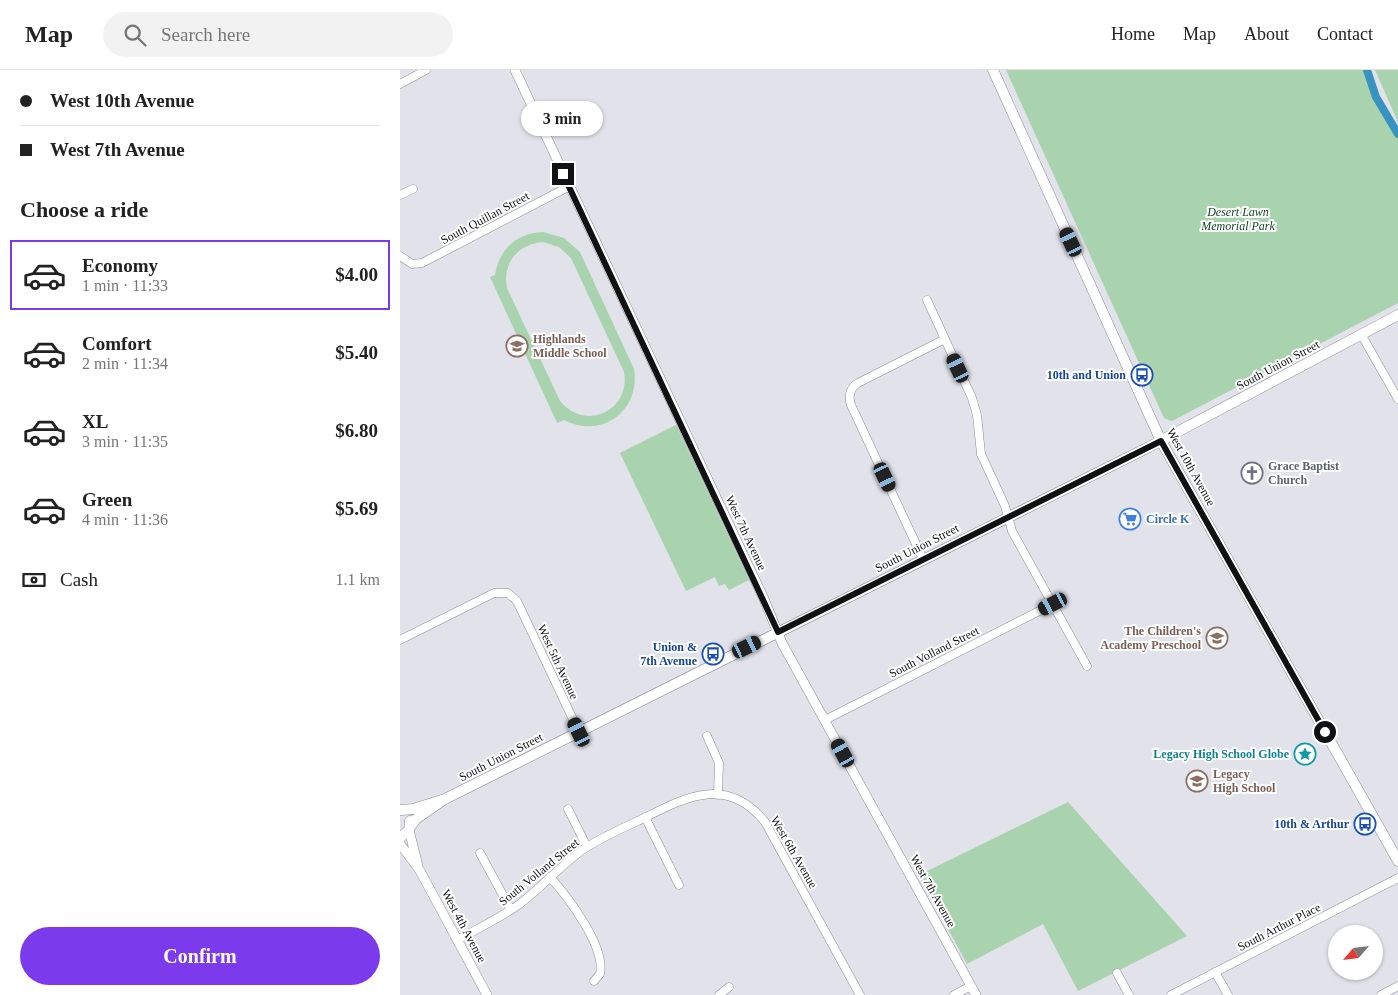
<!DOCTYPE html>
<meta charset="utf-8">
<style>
body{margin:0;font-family:Georgia,serif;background:#f2f2f2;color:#222;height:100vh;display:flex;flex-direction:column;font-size:19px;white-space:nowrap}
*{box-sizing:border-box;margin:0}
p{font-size:16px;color:#767676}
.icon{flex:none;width:28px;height:28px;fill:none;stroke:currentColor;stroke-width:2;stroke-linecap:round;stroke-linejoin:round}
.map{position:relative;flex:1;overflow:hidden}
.details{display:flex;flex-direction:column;background:#fff;width:400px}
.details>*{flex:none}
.top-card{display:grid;align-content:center;height:110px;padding:0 20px;background:#fff}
.needle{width:32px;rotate:242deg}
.controls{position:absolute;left:928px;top:855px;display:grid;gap:10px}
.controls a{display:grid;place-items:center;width:55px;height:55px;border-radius:50%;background:#fff;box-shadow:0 1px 4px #0004;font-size:25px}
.end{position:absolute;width:22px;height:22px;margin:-11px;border:6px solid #101113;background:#fff;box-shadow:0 0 0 2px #fff}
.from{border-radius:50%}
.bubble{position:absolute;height:35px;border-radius:18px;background:#fff;box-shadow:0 1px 4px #0004;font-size:16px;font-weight:800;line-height:35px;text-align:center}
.car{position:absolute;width:15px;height:30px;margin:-15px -8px;border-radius:6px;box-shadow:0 0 4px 1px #0007;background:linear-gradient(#222 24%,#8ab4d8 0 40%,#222 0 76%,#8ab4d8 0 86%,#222 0)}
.top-card b{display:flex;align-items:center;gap:18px;height:48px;font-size:19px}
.top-card b+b{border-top:1px solid #e0e0e0}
.top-card i{width:12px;height:12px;background:#222}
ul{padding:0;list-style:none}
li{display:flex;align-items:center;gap:15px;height:70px;margin:0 10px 8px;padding:0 10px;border:2px solid transparent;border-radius:0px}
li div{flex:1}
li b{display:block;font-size:19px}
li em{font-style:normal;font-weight:800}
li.active{border-color:#7c3aed}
li>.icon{width:45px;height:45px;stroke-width:1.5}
h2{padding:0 20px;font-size:22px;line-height:60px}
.pay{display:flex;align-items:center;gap:12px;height:55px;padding:0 20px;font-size:19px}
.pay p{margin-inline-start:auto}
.cta{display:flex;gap:10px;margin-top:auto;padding:10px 20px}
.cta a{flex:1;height:58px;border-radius:30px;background:#7c3aed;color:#fff;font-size:20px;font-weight:800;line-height:58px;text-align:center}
header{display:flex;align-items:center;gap:30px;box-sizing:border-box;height:70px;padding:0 25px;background:#fff;border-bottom:1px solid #e0e0e0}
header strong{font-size:24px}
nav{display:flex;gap:28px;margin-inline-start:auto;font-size:18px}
.search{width:350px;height:45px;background:#f2f2f2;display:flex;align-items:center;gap:12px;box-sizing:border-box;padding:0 18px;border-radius:28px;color:#767676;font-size:19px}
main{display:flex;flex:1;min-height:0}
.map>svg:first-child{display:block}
.green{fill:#a9d3ae;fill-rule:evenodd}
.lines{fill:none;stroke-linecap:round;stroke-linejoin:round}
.canal{stroke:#3892c2;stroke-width:8}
.minor-casing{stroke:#8a8c93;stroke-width:9}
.tertiary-casing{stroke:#8a8c93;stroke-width:10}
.secondary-casing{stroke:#8a8c93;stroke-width:11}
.minor{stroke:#fff;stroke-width:8}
.tertiary{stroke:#fff;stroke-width:9}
.secondary{stroke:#fff;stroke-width:10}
.route{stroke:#101113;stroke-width:6}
.labels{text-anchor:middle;stroke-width:4;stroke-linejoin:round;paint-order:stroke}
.park-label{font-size:12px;font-style:italic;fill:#13461f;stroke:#fff}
.street-label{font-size:12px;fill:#101113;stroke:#fff}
.education-label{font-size:12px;font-weight:bold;fill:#785e54;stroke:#fff;text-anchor:start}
.transit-label{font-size:12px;font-weight:bold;fill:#164399;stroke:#fff;text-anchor:end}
.worship-label{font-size:12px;font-weight:bold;fill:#5b616d;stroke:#fff;text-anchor:start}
.shop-label{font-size:12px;font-weight:bold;fill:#366cbe;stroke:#fff;text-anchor:start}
.culture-label{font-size:12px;font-weight:bold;fill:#0d838f;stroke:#fff;text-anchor:end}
</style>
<header>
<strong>Map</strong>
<div class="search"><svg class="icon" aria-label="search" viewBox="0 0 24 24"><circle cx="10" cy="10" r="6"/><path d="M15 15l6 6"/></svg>Search here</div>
<nav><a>Home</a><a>Map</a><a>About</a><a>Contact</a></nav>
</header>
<main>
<section class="details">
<div class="top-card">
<b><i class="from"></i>West 10th Avenue</b>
<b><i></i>West 7th Avenue</b>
</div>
<h2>Choose a ride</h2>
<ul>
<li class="active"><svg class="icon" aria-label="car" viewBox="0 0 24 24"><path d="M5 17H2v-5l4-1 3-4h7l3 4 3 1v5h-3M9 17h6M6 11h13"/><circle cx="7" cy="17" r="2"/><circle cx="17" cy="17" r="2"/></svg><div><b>Economy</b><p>1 min · 11:33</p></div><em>$4.00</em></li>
<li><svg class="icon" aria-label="car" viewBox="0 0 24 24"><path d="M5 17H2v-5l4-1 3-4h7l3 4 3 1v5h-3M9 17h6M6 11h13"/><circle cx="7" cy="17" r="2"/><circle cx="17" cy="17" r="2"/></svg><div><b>Comfort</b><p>2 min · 11:34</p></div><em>$5.40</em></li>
<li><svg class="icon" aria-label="car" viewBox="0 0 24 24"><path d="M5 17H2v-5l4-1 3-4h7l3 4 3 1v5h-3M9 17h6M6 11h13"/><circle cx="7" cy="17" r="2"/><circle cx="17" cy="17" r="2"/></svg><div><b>XL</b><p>3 min · 11:35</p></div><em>$6.80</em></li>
<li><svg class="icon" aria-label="car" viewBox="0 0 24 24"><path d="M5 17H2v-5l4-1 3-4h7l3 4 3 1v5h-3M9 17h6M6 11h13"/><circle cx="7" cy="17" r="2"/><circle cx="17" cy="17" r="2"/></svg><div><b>Green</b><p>4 min · 11:36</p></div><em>$5.69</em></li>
</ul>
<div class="pay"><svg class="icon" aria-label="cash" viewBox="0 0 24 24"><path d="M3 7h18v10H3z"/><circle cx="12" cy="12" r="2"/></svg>Cash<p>1.1 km</p></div>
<div class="cta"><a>Confirm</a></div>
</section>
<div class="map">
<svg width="998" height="925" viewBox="0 0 998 925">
<rect width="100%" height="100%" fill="#e1e2ea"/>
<!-- green -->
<path class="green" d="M606 0H967L978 29 998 63V233L772 351 764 348Z
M975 0H998V52Z
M143 162 164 168 180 182 234 299C241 340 202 370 164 350L157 353 90 207 95 205C99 179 117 163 143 162ZM143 172 159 177 171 188 224 302C231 341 185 362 160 331L107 218C102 193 118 174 143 172Z
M276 355 349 510 329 520 325 514 319 516 315 507 286 521 220 383Z
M668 732 787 866 678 921 643 854 567 894 519 805Z"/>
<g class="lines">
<!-- canal -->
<path class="canal" d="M967 0 976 27 998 64"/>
<!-- minor casing -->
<g class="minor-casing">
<path id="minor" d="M0 14 26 0
M0 125 13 119
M0 186 12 194 22 193 168 117
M527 230 572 328 577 345 581 384 605 436 612 461 687 596
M961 264 998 329
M523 489 451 335C448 326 450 318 458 313L545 269
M0 570 94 523H108L117 531 179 662
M425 650 653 534
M307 666 319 693 318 725
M168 739 187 777
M245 747 279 815
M80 783 111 840
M150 807C168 827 206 877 200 904L194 911
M57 870C77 859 98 849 117 836 139 820 158 798 181 781 198 769 218 760 238 751 282 729 325 703 365 752L460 925
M815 902 828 925
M717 903 729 925
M319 925 329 917
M554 925 571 916
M771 925 998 808
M981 925 998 916"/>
</g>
<!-- tertiary casing -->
<g class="tertiary-casing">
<path id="tertiary" d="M115 0 364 529 382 573 576 925
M9 760 18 796
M0 774 19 799 87 925"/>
</g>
<!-- secondary casing -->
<g class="secondary-casing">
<path id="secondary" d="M593 0 761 371 998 791
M1 740 13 739 45 729 749 377 998 245
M10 757 16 749 42 731
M0 768 9 760 10 751"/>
</g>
<!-- minor -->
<use href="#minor" class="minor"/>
<!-- tertiary -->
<use href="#tertiary" class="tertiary"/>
<!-- secondary -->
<use href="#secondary" class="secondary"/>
</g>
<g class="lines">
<!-- route -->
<path class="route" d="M163 104 378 562 761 371 925 662"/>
</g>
<!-- icons -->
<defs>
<g id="school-ring" transform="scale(1.125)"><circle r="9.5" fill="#fff" stroke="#8d6e63" stroke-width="1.5"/><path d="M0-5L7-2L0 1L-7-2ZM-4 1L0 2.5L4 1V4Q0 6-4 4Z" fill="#8d6e63"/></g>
<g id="bus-ring" transform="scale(1.125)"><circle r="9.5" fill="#fff" stroke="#1a4fb4" stroke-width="1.5"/><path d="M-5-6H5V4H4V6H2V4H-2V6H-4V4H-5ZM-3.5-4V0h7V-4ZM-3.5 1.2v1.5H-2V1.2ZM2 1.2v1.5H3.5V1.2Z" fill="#1a4fb4"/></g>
<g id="church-ring" transform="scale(1.125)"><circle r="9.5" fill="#fff" stroke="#6b7280" stroke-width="1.5"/><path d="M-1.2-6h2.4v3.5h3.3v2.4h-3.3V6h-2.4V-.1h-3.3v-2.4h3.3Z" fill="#6b7280"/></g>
<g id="supermarket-ring" transform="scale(1.125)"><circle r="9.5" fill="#fff" stroke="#3f7fe0" stroke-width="1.5"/><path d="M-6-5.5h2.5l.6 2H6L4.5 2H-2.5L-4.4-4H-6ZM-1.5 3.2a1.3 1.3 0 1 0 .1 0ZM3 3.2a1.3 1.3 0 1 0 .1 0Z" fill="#3f7fe0"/></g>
<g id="sight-ring" transform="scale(1.125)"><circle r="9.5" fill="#fff" stroke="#0f9aa8" stroke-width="1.5"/><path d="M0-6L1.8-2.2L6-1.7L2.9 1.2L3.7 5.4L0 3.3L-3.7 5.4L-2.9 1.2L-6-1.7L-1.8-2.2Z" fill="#0f9aa8"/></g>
</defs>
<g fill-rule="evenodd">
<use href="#school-ring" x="117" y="276"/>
<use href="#bus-ring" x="742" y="305"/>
<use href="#church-ring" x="852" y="403"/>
<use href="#supermarket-ring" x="730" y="449"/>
<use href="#school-ring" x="817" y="568"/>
<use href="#bus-ring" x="313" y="584"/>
<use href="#sight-ring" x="905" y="684"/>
<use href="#school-ring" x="797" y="711"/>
<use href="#bus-ring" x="965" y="754"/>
</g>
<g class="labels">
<!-- park labels -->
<g class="park-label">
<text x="838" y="146">Desert Lawn<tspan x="838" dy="14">Memorial Park</tspan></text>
</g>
<!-- street labels -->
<g class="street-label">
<text transform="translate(85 148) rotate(-28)" y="4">South Quillan Street</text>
<text transform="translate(878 295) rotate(-28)" y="4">South Union Street</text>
<text transform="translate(791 397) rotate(61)" y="4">West 10th Avenue</text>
<text transform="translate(346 463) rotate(65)" y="4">West 7th Avenue</text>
<text transform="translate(517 478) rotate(-27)" y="4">South Union Street</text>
<text transform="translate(534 582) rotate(-27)" y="4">South Volland Street</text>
<text transform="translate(158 592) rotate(65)" y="4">West 5th Avenue</text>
<text transform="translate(101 687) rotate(-27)" y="4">South Union Street</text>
<text transform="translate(394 782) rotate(60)" y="4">West 6th Avenue</text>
<text transform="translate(139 802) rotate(-39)" y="4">South Volland Street</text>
<text transform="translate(533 821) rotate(61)" y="4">West 7th Avenue</text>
<text transform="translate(64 856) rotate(62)" y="4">West 4th Avenue</text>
<text transform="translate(879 857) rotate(-27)" y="4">South Arthur Place</text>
</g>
<!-- education labels -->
<g class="education-label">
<text x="133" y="273">Highlands<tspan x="133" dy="14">Middle School</tspan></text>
<text x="801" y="565" text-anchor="end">The Children's<tspan x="801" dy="14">Academy Preschool</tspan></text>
<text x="813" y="708">Legacy<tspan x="813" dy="14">High School</tspan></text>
</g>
<!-- transit labels -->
<g class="transit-label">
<text x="726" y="309">10th and Union</text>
<text x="297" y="581">Union &amp;<tspan x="297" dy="14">7th Avenue</tspan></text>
<text x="949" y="758">10th &amp; Arthur</text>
</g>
<!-- worship labels -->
<g class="worship-label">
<text x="868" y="400">Grace Baptist<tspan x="868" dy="14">Church</tspan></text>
</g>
<!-- shop labels -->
<g class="shop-label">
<text x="746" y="453">Circle K</text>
</g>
<!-- culture labels -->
<g class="culture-label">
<text x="889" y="688">Legacy High School Globe</text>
</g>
</g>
</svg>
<div class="controls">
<a><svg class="needle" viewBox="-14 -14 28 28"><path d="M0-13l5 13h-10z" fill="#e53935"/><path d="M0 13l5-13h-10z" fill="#767676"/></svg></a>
</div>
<i class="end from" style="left:925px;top:662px"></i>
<i class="end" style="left:163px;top:104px"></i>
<div class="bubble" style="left:121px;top:31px;width:82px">3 min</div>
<i class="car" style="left:671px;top:172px;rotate:335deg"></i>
<i class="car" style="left:558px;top:298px;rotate:335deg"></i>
<i class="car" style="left:485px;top:407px;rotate:155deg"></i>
<i class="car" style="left:653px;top:534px;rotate:243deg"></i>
<i class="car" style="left:347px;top:577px;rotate:64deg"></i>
<i class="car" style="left:179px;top:662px;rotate:334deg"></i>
<i class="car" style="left:443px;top:683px;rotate:331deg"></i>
</div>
</main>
